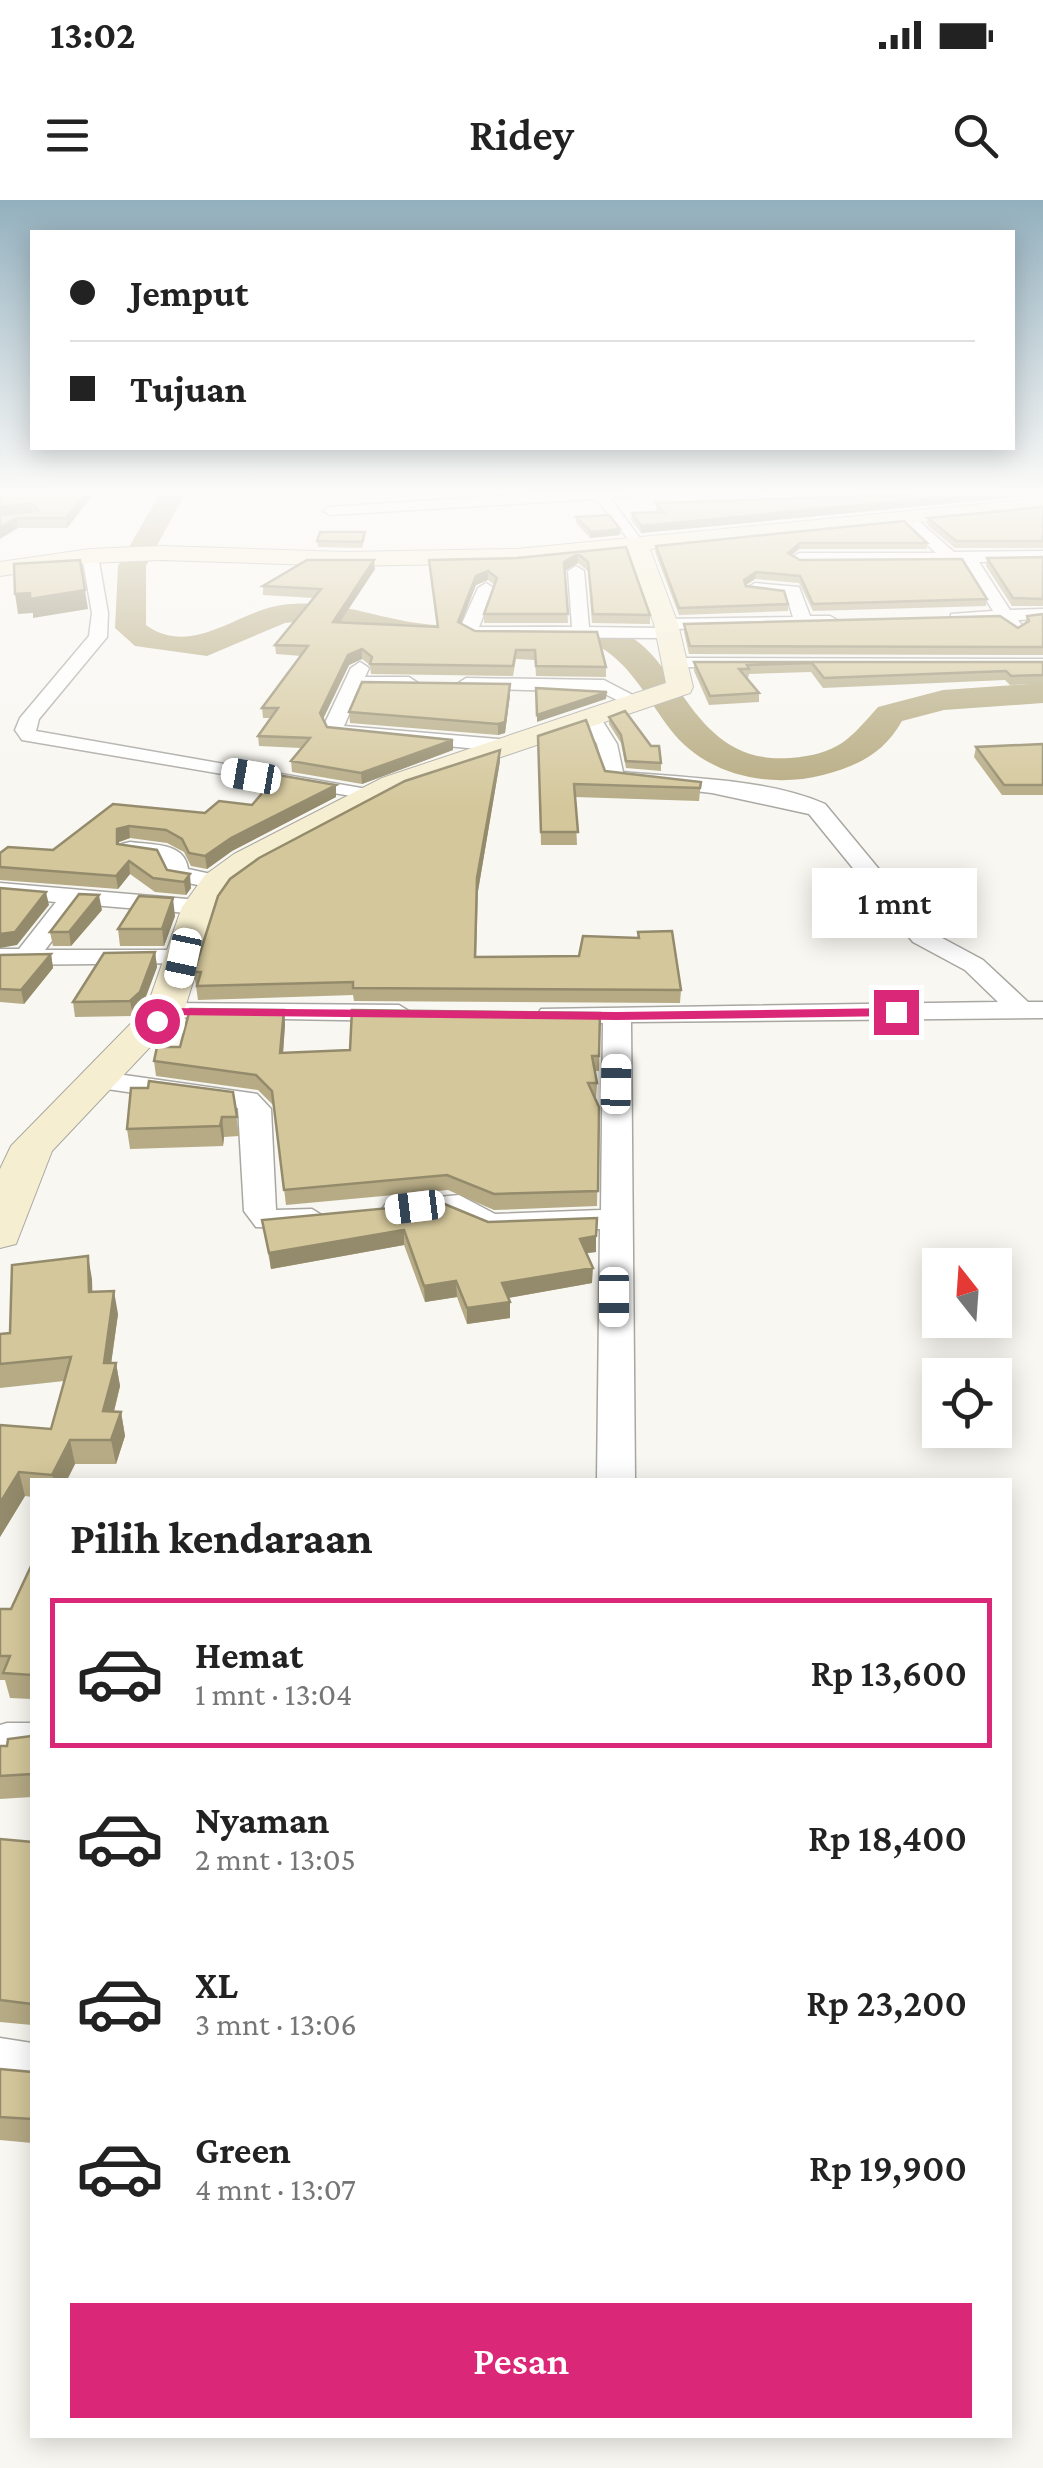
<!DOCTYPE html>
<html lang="id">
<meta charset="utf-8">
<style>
body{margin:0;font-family:"Crimson Pro",serif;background:#f2f2f2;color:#222;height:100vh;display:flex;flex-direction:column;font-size:38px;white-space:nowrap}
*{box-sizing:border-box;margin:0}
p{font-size:32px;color:#767676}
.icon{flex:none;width:55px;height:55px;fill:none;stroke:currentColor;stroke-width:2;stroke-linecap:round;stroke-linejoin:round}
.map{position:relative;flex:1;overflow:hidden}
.drawer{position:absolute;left:30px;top:1278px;width:982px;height:960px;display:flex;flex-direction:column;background:#fff;border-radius:0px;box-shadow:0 5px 25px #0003}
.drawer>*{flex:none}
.hud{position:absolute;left:30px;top:30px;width:985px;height:220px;border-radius:0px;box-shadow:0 5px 25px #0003;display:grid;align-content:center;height:220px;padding:0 40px;background:#fff}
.needle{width:65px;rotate:343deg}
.buttons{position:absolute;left:922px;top:1048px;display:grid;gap:20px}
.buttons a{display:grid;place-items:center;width:90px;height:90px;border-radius:0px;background:#fff;box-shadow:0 5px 25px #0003;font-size:50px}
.end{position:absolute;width:45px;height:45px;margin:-22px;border:12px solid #db2777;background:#fff;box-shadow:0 0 0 5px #fff}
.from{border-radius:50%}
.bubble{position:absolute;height:70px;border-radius:0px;background:#fff;box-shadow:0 5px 25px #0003;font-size:32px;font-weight:600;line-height:70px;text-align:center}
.car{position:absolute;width:30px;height:60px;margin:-30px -15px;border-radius:12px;box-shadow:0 0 8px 2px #0007;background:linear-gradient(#fff 24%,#345 0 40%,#fff 0 76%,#345 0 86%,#fff 0)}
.hud b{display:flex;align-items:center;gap:35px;height:95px;font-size:38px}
.hud b+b{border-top:2px solid #e0e0e0}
.hud i{width:25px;height:25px;background:#222}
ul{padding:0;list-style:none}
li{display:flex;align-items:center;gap:30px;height:150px;margin:0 20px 15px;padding:0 20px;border:5px solid transparent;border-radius:0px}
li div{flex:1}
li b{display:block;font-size:38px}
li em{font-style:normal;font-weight:600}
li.active{border-color:#db2777}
li>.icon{width:90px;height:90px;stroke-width:1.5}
h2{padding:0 40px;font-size:45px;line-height:120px}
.action{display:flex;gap:20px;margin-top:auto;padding:20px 40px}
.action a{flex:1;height:115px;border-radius:0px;background:#db2777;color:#fff;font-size:40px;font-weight:600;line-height:115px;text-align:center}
.status{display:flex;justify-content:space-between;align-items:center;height:70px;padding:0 50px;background:#fff;direction:ltr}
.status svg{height:28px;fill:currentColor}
header{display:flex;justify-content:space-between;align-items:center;height:130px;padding:0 40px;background:#fff;font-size:45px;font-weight:600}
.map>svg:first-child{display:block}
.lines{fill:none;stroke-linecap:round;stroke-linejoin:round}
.river{fill:#b5a97e;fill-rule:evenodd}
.street-casing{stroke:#a9a7a2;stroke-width:3}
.secondary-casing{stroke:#a9a7a2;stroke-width:2}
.street{fill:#fff;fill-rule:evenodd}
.secondary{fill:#f6eed0;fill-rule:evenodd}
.wall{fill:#b6ab85}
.shaded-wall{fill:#948b6c}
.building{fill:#d4c79b;stroke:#948b6c;stroke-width:2.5}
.route{fill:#db2777}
</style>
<div class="status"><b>13:02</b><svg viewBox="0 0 49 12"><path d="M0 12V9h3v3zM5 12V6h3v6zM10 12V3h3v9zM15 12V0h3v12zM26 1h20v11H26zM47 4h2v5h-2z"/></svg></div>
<header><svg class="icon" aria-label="menu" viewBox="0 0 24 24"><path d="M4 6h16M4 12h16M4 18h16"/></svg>Ridey<svg class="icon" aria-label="search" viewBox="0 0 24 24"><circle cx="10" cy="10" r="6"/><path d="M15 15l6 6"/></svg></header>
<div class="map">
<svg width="1043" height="2268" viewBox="0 0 1043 2268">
<rect width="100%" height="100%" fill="#f8f7f1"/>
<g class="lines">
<!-- river -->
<path class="river" d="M162 290H187L146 366V425C192 458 237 411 282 405 330 398 370 416 417 423 479 432 544 420 607 429 680 438 683 566 790 558 838 554 849 540 878 507L943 490 1043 483V503L944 510 902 521C884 553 858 566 823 575 768 589 705 575 670 529 648 500 632 466 600 447L418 442 320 419 285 423 207 456 135 446 115 428 118 366Z"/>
<!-- street casing -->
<g class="street-casing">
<path id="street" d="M590 290H674L610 298 645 345 637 350 596 299 330 315 323 311 330 307Z
M1035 290H1043V295Z
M903 316H913L954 352 1043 351V361L979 362 1010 410 1043 409V419L1018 420 1024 428 1015 433 1001 421 951 422V414L993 411 963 362 799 363 791 358 799 353H936L903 322Z
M90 351 98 356 108 413 107 437 39 519 36 531 367 589 378 595 375 600 22 540 15 530 20 518 89 436 92 413 82 356Z
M576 366 584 371 589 427 660 428 657 424 666 419 793 417 786 395 749 391 747 388 755 383 799 387 810 416H830L839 421 830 426 671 429 675 433 666 438 475 437 460 428 478 388 486 383 494 388 479 427H572L568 371Z
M673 458 1043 459V469L667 467V459Z
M360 462 369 468 365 477H409L418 483 409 489H360L344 526 510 540 520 546 510 552 331 535 324 525 351 468Z
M466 478 604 480 650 504 633 508 601 492 459 488 457 484Z
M585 516 602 520 617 544 623 572C685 578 769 579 825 604L931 732 983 760 1028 802H1043V818L631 822 635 1280H597L600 1029 488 1034 453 1015 387 1016 382 1009 387 1002 459 995 495 1014 601 1010 603 823 541 821 537 815 541 809 998 802 965 770 913 742 809 614 712 593 607 581 597 544 582 520Z
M130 642C152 645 185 642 188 669L225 677 229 682 217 689 169 679 161 660 122 654V644Z
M0 683 199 700 211 707 199 714 80 704 45 750H183L196 758 192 763 0 765V749H19L56 702 0 697Z
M165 803 399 805 412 813 399 821 155 817 152 811 155 805Z
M96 871 257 894 271 909 276 1010 312 1009 328 1019 312 1029 256 1027 244 1011 238 908 86 886 82 880Z
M7 1523H32V1559L0 1557V1525Z
M0 1838 32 1843V1893L0 1888Z"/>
</g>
<!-- secondary casing -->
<g class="secondary-casing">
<path id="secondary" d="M1043 298V310L650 349 678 424 693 487 690 493 404 590 258 668 229 689 216 707 184 811 52 951 16 1044 0 1048V969L11 946 147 807 182 707 205 675 234 654 382 578 666 483 654 424 628 352 517 363 345 366 161 360 90 363 0 376V362L90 349 161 346 345 352 517 349Z"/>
</g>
<!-- street -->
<use href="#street" class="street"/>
<!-- secondary -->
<use href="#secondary" class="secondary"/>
</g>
<!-- wall -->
<path class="wall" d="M3 290H97L67 328H18Z
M912 290H1037L1036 295 641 333 631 320 632 313 658 312 656 310V303L918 294Z
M1043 307V348H955L927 325 928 318Z
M576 317 620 329V335L590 338 576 323Z
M904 321 927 343V349H799L792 355 800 360 987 399 986 406 813 411 799 383 755 379 746 385 788 404V411L679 415 655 352 656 346Z
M365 332V338L362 348 318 347 317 341Z
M626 347 650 415V424L592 423 588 371 578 363 565 371 568 423H484V414L495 385 488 380 476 385 461 424 475 431 606 467V477L536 476 535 460 516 459 513 476 371 474 370 465 362 459 349 465 323 519 327 527 453 550 362 584 292 572 291 561 301 548 259 546 258 536 271 518H263L262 508 301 456 276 454 275 445 314 398 263 395V386L375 369 340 422 437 427 429 360 517 358Z
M1043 357V406H1012L986 366 987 358Z
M1043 414V455L689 454 684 432V424L1018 428 1025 423 1027 416Z
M694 462H1043V484L1010 485 1005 480 823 488 811 472 749 474 748 478H746L759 493V502L709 505 694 471Z
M510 495 505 533 498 535 350 523 349 512Z
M609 517 661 563V571L626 568 621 543 609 524Z
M538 536 605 571 701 582 699 601 575 597 577 645H541Z
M1043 544V595H1002L974 557 976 547Z
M500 550V561L478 691 476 757 579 756 638 738V732L681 790 680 803 354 801 353 795 198 800 194 772Z
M336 585V597L232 651 207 669 191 666 184 652 167 643 130 638 119 642V644L167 670 191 688 186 695 155 692 130 674 118 689 0 680V653L53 650 113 604 205 613 252 605Z
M102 710 71 746H53L50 732Z
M175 716 164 746H120L118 729Z
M155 752 157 767 142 807 133 816 75 817 73 802Z
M51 754 53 768 24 804 0 802V755Z
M284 810 285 824 283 853 350 850 600 813 599 871H594L597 883 596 898H594L599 907 597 1006 494 1010 448 990 286 1005 274 906 258 890 156 876 154 861 180 847Z
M233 892 239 936 224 937 223 946 130 949 127 929Z
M262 1020 488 1022 596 1052 586 1053 592 1083 508 1098 510 1118 467 1124 457 1097 425 1102 404 1045 271 1069Z
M88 1056 92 1092 118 1114 111 1163H116L120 1186 114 1212H121L125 1236 116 1264H75L67 1280H32V1297L25 1296 0 1337V1225L51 1229 64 1181 0 1188V1134L10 1133Z
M32 1364V1499L10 1498 5 1480H0V1409H11Z
M32 1536V1597L0 1599V1546H7Z
M0 1639 32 1642V1825L0 1822Z
M0 1869 32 1872V1943L0 1940Z"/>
<!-- shaded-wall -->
<path class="shaded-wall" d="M88 290H97L67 328 66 318Z
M1015 290H1037L1036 295 641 333V326Z
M31 303 33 312 0 317V307Z
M16 318 18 328 0 339V328Z
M620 329V335L590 338 591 332Z
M800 343 799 349 787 359 788 353Z
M578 354V363L564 371V362Z
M374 360 375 369 334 431 333 422Z
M488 371V380L476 385 458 431V422L476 376Z
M756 372 755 379 743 387 744 380Z
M85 390 88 409 33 418V413L18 414 15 394Z
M362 449V459L349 465 321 523 320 513 348 455Z
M510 484V495L505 533 498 535V524Z
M607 492 606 499 537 522V515Z
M453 540V550L362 584 361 573Z
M500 550V561L478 691 477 678Z
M336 585V597L232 651 207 669 205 656 231 638Z
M129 626 130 638 119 642V656L117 629Z
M129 661 130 674 118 689 116 676Z
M190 674 191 688 186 695 184 682Z
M46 692 49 705 17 745 0 748V734Z
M99 695 102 710 71 746 69 732Z
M173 698 175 716 164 746 162 729Z
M155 752 157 767 142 807 133 816 130 801Z
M51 754 53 768 24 804 21 790Z
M284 810 285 824 282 868 280 853Z
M222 917 224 937 223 946 220 926Z
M404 1030V1045L271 1069 269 1053Z
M596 1036V1052L579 1054 580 1039Z
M88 1056 92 1079 93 1115 89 1092Z
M593 1068 592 1083 502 1099V1083Z
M456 1081 457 1097 425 1102 424 1086Z
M114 1091 118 1114 108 1186 104 1163Z
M510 1102V1118L467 1124V1108Z
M116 1163 120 1186 108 1235 103 1211Z
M121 1212 125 1236 116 1264 111 1240Z
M70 1240 75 1264 67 1280H54L52 1275Z
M19 1272 25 1296 0 1337V1303Z"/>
<!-- building -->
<path class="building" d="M3 290H88L66 318H16L0 328V315L38 311 31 303 0 307V292Z
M923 290H1015L641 326 632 313 664 312 656 303 928 294Z
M1043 307V341H956L928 318Z
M609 315 620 329 591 332 576 317Z
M904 321 927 343H800L788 353 800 360 962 359 987 399 813 404 800 376 756 372 744 380 746 386 784 391 788 404 679 408 656 346Z
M320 332H365L362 342 317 341Z
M626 347 650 415 593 414 588 362 578 354 564 362 568 414H484L497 378 488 371 476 376 458 422 475 431 597 432 606 467 536 466 535 450H516L513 466 370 464 372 457 362 449 348 455 320 513 327 527 453 540 361 573 291 561 310 538 258 536 278 508H262L308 446 275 445 321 389 263 386 307 360H374L333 422 438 427 429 360 517 358Z
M1043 357V399L1013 398 987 358Z
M80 360 85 390 30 399V393L15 394 14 364Z
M1043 414V447L690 446 684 424 1000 416 1018 428 1029 421 1027 416Z
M694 462H1043V475L1011 476 1006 471 824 478 812 463 747 465 749 469H739L759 493 710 496Z
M362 482 510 484 505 522 498 524 349 512Z
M536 488 607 492 537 515Z
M625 511 651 546H659L661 563 626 561 621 535 609 517Z
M586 520 605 571 701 582 700 588 574 584 578 632H541L538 536Z
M1043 544V585H1004L976 547Z
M500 550 477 678 475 757 579 756 583 736 639 738 638 732 672 731 681 790 353 788V782L197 786 201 772H194L218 696 230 679 259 658 405 581Z
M278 575 336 585 231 638 205 656 189 653 182 639 166 630 129 626 117 629V644L157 650 167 670 190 674 184 682 153 678 129 661 116 676 0 667V653L8 647 53 650 113 604 205 613 219 601 252 605Z
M0 688 46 692 15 732 0 734Z
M79 694 99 695 69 732H50Z
M139 696 173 698 162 729H118Z
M155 752 140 792 130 801 73 802 104 753Z
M51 754 21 790 0 789V755Z
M190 809 284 810 280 853 350 850 352 810 600 813 599 856H592L597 883H588L599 907 598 991 494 994 447 975 284 990 272 891 256 875 154 861 157 847H180Z
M149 881 233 892 237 917H222L220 926 127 929 131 888H148Z
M442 1003 488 1022 597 1018 596 1036 580 1039 593 1068 502 1083 510 1102 467 1108 456 1081 424 1086 404 1030 269 1053 262 1020Z
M88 1056 89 1092 114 1091 104 1163H116L103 1211 121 1212 111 1240H70L52 1275 19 1272 0 1303V1225L51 1229 71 1157 0 1164V1134L10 1133 12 1065Z
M32 1364V1475L3 1473 10 1456H0V1409H11Z
M32 1536V1574L0 1576V1546H7L8 1539Z
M0 1639 32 1642V1804L0 1800Z
M0 1869 32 1872V1919L0 1917Z"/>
<!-- sky -->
<linearGradient id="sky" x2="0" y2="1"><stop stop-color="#93b0be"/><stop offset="0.48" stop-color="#fcfbf9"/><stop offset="1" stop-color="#fcfbf9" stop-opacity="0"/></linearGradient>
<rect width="1043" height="608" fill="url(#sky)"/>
<!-- route -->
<path class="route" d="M161 808 617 812 896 808 902 812 896 816 617 820 169 815 161 823H152Z"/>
</svg>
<div class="buttons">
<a><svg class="needle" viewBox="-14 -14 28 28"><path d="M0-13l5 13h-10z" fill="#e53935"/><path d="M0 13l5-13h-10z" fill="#767676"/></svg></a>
<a><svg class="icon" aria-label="locate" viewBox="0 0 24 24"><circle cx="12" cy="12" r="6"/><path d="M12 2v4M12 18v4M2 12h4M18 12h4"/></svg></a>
</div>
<i class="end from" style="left:157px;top:821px"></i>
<i class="end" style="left:896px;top:812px"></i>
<div class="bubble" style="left:812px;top:668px;width:165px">1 mnt</div>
<i class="car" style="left:251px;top:576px;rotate:280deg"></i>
<i class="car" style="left:183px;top:758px;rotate:192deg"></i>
<i class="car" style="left:616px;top:884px;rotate:1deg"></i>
<i class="car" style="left:415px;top:1007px;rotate:263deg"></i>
<i class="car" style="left:614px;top:1097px;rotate:180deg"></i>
<div class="hud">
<b><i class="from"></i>Jemput</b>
<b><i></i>Tujuan</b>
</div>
<section class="drawer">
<h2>Pilih kendaraan</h2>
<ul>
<li class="active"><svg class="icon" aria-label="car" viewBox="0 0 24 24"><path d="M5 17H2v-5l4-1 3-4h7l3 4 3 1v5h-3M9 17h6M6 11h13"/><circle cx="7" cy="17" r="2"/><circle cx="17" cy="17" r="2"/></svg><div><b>Hemat</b><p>1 mnt · 13:04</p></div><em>Rp 13,600</em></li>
<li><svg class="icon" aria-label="car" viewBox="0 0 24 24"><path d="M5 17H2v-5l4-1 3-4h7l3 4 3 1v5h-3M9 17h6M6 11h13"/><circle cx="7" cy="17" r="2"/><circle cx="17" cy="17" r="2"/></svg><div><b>Nyaman</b><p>2 mnt · 13:05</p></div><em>Rp 18,400</em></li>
<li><svg class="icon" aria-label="car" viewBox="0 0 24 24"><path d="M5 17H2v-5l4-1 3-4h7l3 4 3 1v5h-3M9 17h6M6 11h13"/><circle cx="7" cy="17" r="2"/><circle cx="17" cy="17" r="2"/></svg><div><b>XL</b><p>3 mnt · 13:06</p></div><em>Rp 23,200</em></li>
<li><svg class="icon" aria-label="car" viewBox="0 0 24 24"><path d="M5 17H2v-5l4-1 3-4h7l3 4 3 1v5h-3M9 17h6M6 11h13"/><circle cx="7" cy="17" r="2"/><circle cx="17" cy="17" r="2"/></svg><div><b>Green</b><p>4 mnt · 13:07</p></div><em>Rp 19,900</em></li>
</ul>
<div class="action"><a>Pesan</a></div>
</section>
</div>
